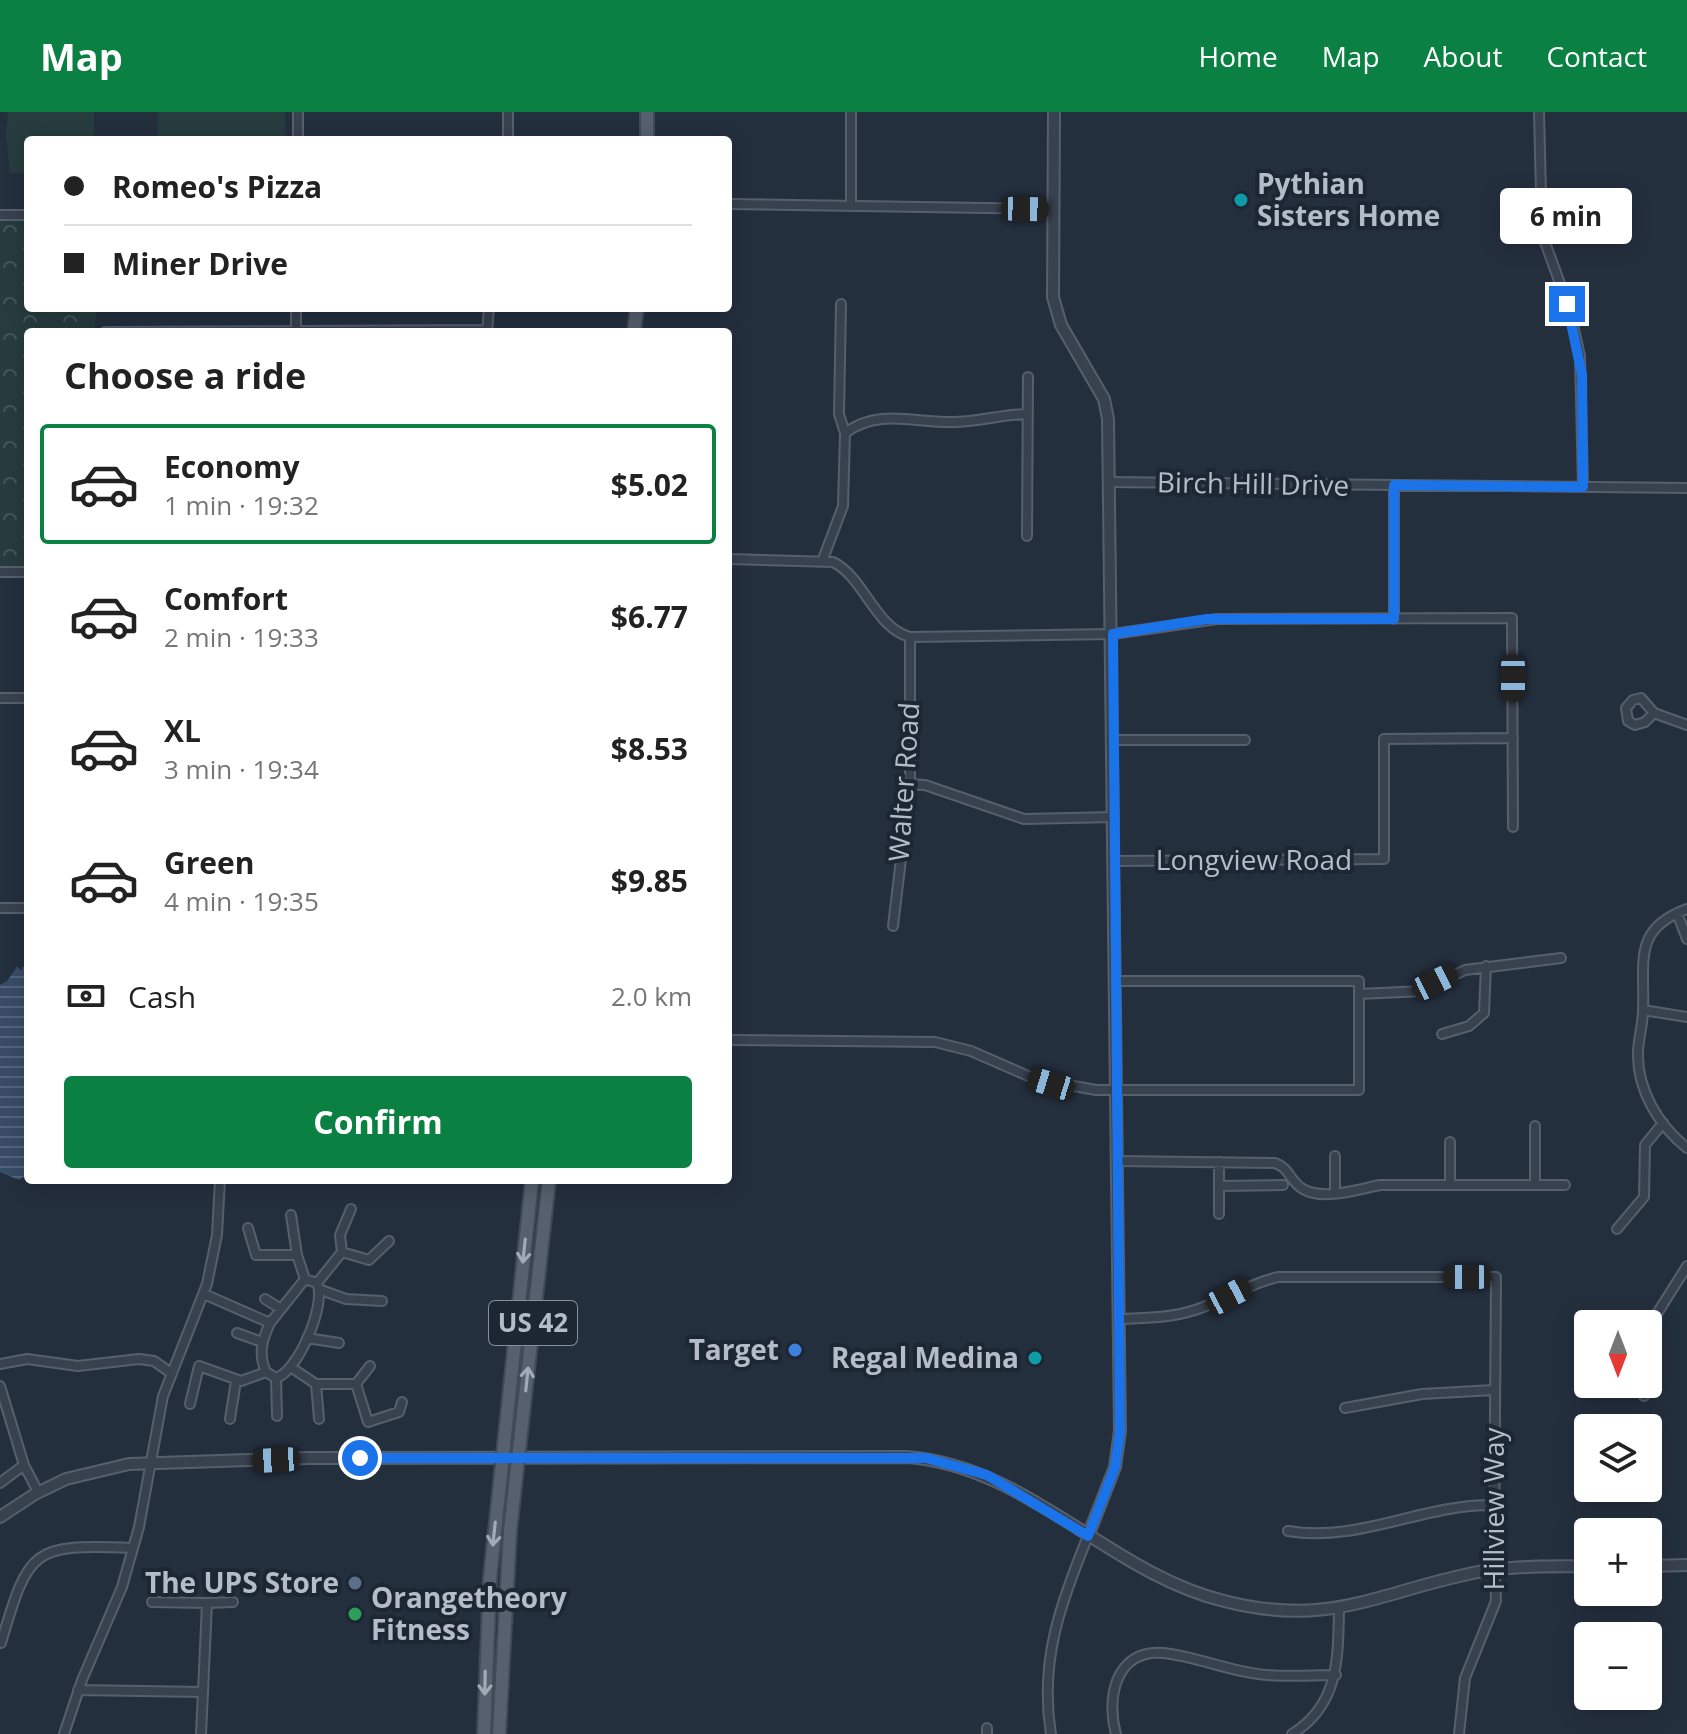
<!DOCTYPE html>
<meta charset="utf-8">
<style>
body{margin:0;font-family:"Open Sans",sans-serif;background:#f6f6f6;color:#222;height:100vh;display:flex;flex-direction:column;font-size:30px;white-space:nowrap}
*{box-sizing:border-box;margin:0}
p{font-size:26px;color:#767676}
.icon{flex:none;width:44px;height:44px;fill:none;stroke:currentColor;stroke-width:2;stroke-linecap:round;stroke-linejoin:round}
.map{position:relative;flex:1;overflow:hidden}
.sheet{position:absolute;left:24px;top:216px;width:708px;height:856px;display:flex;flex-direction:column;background:#fff;border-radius:8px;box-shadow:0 4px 20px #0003}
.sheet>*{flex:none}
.guide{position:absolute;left:24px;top:24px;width:708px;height:176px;border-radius:8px;box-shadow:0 4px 20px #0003;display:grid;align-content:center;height:176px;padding:0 40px;background:#fff}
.needle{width:52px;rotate:180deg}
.buttons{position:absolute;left:1574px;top:1198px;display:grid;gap:16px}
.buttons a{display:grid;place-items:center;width:88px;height:88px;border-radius:8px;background:#fff;box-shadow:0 4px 20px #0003;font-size:40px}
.end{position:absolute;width:36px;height:36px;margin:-18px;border:10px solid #1a73e8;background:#fff;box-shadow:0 0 0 4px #fff}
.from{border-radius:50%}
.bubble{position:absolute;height:56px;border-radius:8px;background:#fff;box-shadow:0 4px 20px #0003;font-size:26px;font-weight:700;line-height:56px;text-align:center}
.car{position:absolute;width:24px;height:48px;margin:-24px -12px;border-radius:10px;box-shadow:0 0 6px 2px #0007;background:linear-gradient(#222 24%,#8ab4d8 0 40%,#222 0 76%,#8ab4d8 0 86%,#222 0)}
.guide b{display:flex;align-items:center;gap:28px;height:76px;font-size:30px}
.guide b+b{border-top:2px solid #e0e0e0}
.guide i{width:20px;height:20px;background:#222}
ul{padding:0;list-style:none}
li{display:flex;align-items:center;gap:24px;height:120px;margin:0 16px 12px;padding:0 24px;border:4px solid transparent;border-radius:8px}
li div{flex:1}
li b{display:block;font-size:30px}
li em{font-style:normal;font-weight:700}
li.on{border-color:#0b8043}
li>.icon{width:72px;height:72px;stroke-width:1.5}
h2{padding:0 40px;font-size:36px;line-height:96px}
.pay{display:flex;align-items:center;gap:20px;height:88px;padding:0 40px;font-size:30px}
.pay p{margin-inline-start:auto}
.cta{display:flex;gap:16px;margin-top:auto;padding:16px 40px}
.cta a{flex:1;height:92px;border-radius:8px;background:#0b8043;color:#fff;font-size:32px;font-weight:700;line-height:92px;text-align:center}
header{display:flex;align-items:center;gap:48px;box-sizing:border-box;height:112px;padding:0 40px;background:#0b8043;color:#fff}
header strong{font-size:38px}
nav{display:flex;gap:44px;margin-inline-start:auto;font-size:28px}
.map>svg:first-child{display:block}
.park{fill:url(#park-crowns)}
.pitch{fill:#263c3f}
.water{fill:url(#water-rules)}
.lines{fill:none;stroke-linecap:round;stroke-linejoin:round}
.minor-casing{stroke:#565f6c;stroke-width:12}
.tertiary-casing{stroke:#565f6c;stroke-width:14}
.primary-casing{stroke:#414a57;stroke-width:16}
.minor{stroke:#38414e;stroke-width:8}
.tertiary{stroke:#38414e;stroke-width:10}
.primary{stroke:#56606e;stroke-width:12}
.oneway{stroke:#a1aab7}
.route{stroke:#1a73e8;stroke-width:10}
.culture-dot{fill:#0f9aa8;stroke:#1d2633;stroke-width:3}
.shop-dot{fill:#3f7fe0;stroke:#1d2633;stroke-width:3}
.service-dot{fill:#5c6f8a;stroke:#1d2633;stroke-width:3}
.leisure-dot{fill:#2e9e5b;stroke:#1d2633;stroke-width:3}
.labels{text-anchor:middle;stroke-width:8;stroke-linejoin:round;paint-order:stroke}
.shield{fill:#1d2633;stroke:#878f9c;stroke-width:2}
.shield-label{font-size:26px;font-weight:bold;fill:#b4bcc9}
.poi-label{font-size:28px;font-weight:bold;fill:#b4bcc9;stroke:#1d2633;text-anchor:end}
.street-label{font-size:28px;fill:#b4bcc9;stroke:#1d2633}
</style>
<header>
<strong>Map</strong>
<nav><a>Home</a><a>Map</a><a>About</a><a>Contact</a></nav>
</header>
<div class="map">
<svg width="1687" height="1622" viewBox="0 0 1687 1622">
<defs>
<pattern id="park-crowns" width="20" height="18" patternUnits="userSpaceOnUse" patternTransform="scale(2)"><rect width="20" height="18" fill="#263c3f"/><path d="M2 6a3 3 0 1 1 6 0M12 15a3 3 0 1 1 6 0" fill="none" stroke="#435659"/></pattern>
<pattern id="water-rules" width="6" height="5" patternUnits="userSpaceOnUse" patternTransform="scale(2)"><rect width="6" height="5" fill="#394c67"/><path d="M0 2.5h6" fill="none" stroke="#53647b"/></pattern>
</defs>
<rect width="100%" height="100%" fill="#242f3e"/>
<!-- park -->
<path class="park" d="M0 108H28V196H96L95 220H28V454H0Z"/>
<!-- pitch -->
<path class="pitch" d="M8 0H94V28H28V61H10L6 24Z
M158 0H285V28H157Z"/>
<!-- water -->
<path class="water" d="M28 850V1062L19 1068 0 1060V873L7 869 17 855 21 858Z"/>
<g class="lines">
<!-- minor casing -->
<g class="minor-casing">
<path id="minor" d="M298 0V28
M508 0V28
M851 0V94
M1539 0 1542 122 1570 199 1580 244 1583 375
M728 92 1054 97
M0 103H28
M105 220 487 218
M296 220V196
M487 220 489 196
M845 321C879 296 914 311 953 310 979 310 1002 302 1028 302
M1108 370 1687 376
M1394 373V507
M1027 424 1028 265
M728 447 833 450C864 465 875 516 910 525L1113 522 1217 507 1512 506 1513 715
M823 447 843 394 845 321 839 302 841 192
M0 460H28
M0 586H28
M1654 601 1645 610 1635 613 1628 609 1626 596 1633 588 1641 586 1654 601 1687 613
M1114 628H1245
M910 672 925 673 1024 707 1114 705
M1115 749 1384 747V627L1513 626
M0 796H28
M1687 797C1632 817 1645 850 1643 898 1643 913 1638 927 1638 941 1637 978 1659 1014 1687 1036
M1677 801 1687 827
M893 814 910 672V525
M1359 882 1423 879 1465 858 1561 846
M1643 898 1687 905
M1442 922 1469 914 1484 901 1486 854
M728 928 935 930 971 939 1035 967 1096 978H1359V869H1116
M1450 1030V1073
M1335 1044V1080
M1117 1049 1275 1051C1290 1056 1290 1070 1303 1077 1323 1089 1359 1077 1380 1073H1565
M1219 1050V1102
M1535 1073V1014
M1219 1074 1283 1073
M291 1103 297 1143 305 1167
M248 1116 256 1143H297
M1617 1117 1644 1085 1645 1033 1663 1011
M342 1140 340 1123 351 1097
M317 1171 342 1140 369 1148 389 1129
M321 1178 346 1187 382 1189
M204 1182 270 1211C262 1228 258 1242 266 1260L276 1266C298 1260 327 1191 317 1171L305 1167 270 1211
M265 1187 281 1197
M1119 1207C1145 1206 1170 1206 1195 1198 1223 1189 1248 1172 1278 1165H1496L1494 1437 1496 1489 1465 1566 1459 1622
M1648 1216 1687 1154
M237 1221 262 1230
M307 1226 339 1231
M0 1252 27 1247 78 1254 139 1247 154 1249 171 1261
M292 1256 316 1272H356L368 1310 399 1300 402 1290
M276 1266 277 1304
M316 1272 319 1307
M356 1272 370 1254
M1644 1272V1284
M0 1274 24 1353 0 1371
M190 1292 199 1254 241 1269 266 1260
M1345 1296 1422 1282 1494 1278
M230 1307 236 1269
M24 1353 38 1380
M1288 1419C1359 1431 1422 1392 1494 1393
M152 1490 207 1491 203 1580
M207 1491 233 1490
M1 1531C29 1436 32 1432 132 1436
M78 1578 203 1580 201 1622
M987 1616V1622
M64 1622 82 1568 122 1475 139 1415 163 1284 207 1172 217 1123 220 1068
M1051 1622C1039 1549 1061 1490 1088 1424
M1116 1622C1106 1587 1115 1537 1163 1541 1197 1544 1232 1561 1267 1563 1290 1565 1313 1563 1336 1563
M1292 1622C1339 1593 1338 1547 1339 1497"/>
</g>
<!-- tertiary casing -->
<g class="tertiary-casing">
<path id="tertiary" d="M1054 0 1053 185 1061 213 1104 287 1108 307 1120 1319 1115 1355 1088 1424
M0 1405 35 1382 66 1367 129 1352 308 1346 907 1345C1028 1354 1109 1461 1224 1489 1329 1516 1376 1481 1473 1461 1511 1453 1550 1455 1588 1454
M1648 1454 1687 1453"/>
</g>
<!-- primary casing -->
<g class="primary-casing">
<path id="primary" d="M647 0V28
M634 220 637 196
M484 1622 490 1466 532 1068
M499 1622 510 1419 549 1068"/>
</g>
<!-- minor -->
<use href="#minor" class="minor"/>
<!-- tertiary -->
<use href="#tertiary" class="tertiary"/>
<!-- primary -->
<use href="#primary" class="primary"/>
</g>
<!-- one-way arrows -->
<defs><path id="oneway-shaft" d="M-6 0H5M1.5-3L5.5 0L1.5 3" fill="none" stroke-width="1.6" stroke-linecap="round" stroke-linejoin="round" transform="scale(2)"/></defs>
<g class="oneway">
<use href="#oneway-shaft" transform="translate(524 1139) rotate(96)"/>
<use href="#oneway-shaft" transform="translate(527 1267) rotate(-84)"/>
<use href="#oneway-shaft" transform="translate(494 1422) rotate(96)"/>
<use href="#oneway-shaft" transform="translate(485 1571) rotate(91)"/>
</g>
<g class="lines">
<!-- route -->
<path class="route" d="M360 1346H926L987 1363 1088 1424 1115 1355 1120 1319 1113 522 1207 507H1394V373L1583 375 1582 263 1567 192"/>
</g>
<!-- markers -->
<g class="culture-dot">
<circle cx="1241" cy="88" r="8"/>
<circle cx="1035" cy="1246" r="8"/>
</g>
<circle class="shop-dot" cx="795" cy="1238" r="8"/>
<circle class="service-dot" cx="355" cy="1471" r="8"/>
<circle class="leisure-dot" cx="355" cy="1502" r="8"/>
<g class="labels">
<!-- shield labels -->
<rect class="shield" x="489" y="1189" width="88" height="44" rx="6"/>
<g class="shield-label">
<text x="533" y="1220">US 42</text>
</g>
<!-- poi labels -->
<g class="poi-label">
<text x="1257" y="82" text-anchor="start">Pythian<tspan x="1257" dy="32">Sisters Home</tspan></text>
<text x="779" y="1248">Target</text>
<text x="1019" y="1256">Regal Medina</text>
<text x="339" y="1481">The UPS Store</text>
<text x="371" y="1496" text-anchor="start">Orangetheory<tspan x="371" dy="32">Fitness</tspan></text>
</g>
<!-- street labels -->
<g class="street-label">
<text transform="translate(1253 372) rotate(1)" y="10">Birch Hill Drive</text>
<text transform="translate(904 670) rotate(-86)" y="10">Walter Road</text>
<text x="1254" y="758">Longview Road</text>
<text transform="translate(1494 1397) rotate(-90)" y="10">Hillview Way</text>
</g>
</g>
</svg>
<div class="buttons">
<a><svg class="needle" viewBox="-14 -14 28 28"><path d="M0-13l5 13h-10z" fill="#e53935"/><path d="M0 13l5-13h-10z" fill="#767676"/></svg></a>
<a><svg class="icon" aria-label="layers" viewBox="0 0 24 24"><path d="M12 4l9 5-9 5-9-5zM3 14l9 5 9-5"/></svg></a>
<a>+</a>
<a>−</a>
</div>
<i class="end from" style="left:360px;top:1346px"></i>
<i class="end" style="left:1567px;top:192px"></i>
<div class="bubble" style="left:1500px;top:76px;width:132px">6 min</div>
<i class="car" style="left:1025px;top:97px;rotate:91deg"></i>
<i class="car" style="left:1513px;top:566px;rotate:180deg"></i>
<i class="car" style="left:1435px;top:870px;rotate:64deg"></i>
<i class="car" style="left:1051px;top:972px;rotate:287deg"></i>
<i class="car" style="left:1467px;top:1165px;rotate:270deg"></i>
<i class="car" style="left:1229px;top:1184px;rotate:62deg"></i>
<i class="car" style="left:276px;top:1348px;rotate:267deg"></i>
<div class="guide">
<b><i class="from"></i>Romeo's Pizza</b>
<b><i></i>Miner Drive</b>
</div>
<section class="sheet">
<h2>Choose a ride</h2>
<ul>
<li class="on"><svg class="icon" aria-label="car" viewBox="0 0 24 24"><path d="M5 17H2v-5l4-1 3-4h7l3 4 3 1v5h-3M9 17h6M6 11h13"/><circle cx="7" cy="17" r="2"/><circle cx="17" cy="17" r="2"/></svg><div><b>Economy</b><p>1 min · 19:32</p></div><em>$5.02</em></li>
<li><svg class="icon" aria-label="car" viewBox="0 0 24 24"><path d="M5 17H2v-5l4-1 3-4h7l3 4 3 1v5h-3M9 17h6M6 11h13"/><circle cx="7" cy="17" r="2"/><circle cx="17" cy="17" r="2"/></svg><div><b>Comfort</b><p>2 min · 19:33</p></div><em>$6.77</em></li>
<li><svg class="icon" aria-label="car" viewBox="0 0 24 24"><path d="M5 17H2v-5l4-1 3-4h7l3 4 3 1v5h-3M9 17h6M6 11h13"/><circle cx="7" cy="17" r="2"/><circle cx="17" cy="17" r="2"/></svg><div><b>XL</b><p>3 min · 19:34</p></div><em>$8.53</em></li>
<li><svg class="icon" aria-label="car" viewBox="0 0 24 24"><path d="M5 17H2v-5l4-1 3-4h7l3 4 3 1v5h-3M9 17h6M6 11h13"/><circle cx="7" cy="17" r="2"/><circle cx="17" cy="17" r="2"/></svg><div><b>Green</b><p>4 min · 19:35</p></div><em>$9.85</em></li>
</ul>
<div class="pay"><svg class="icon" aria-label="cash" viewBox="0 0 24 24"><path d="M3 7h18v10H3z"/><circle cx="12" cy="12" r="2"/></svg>Cash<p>2.0 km</p></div>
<div class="cta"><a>Confirm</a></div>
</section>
</div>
